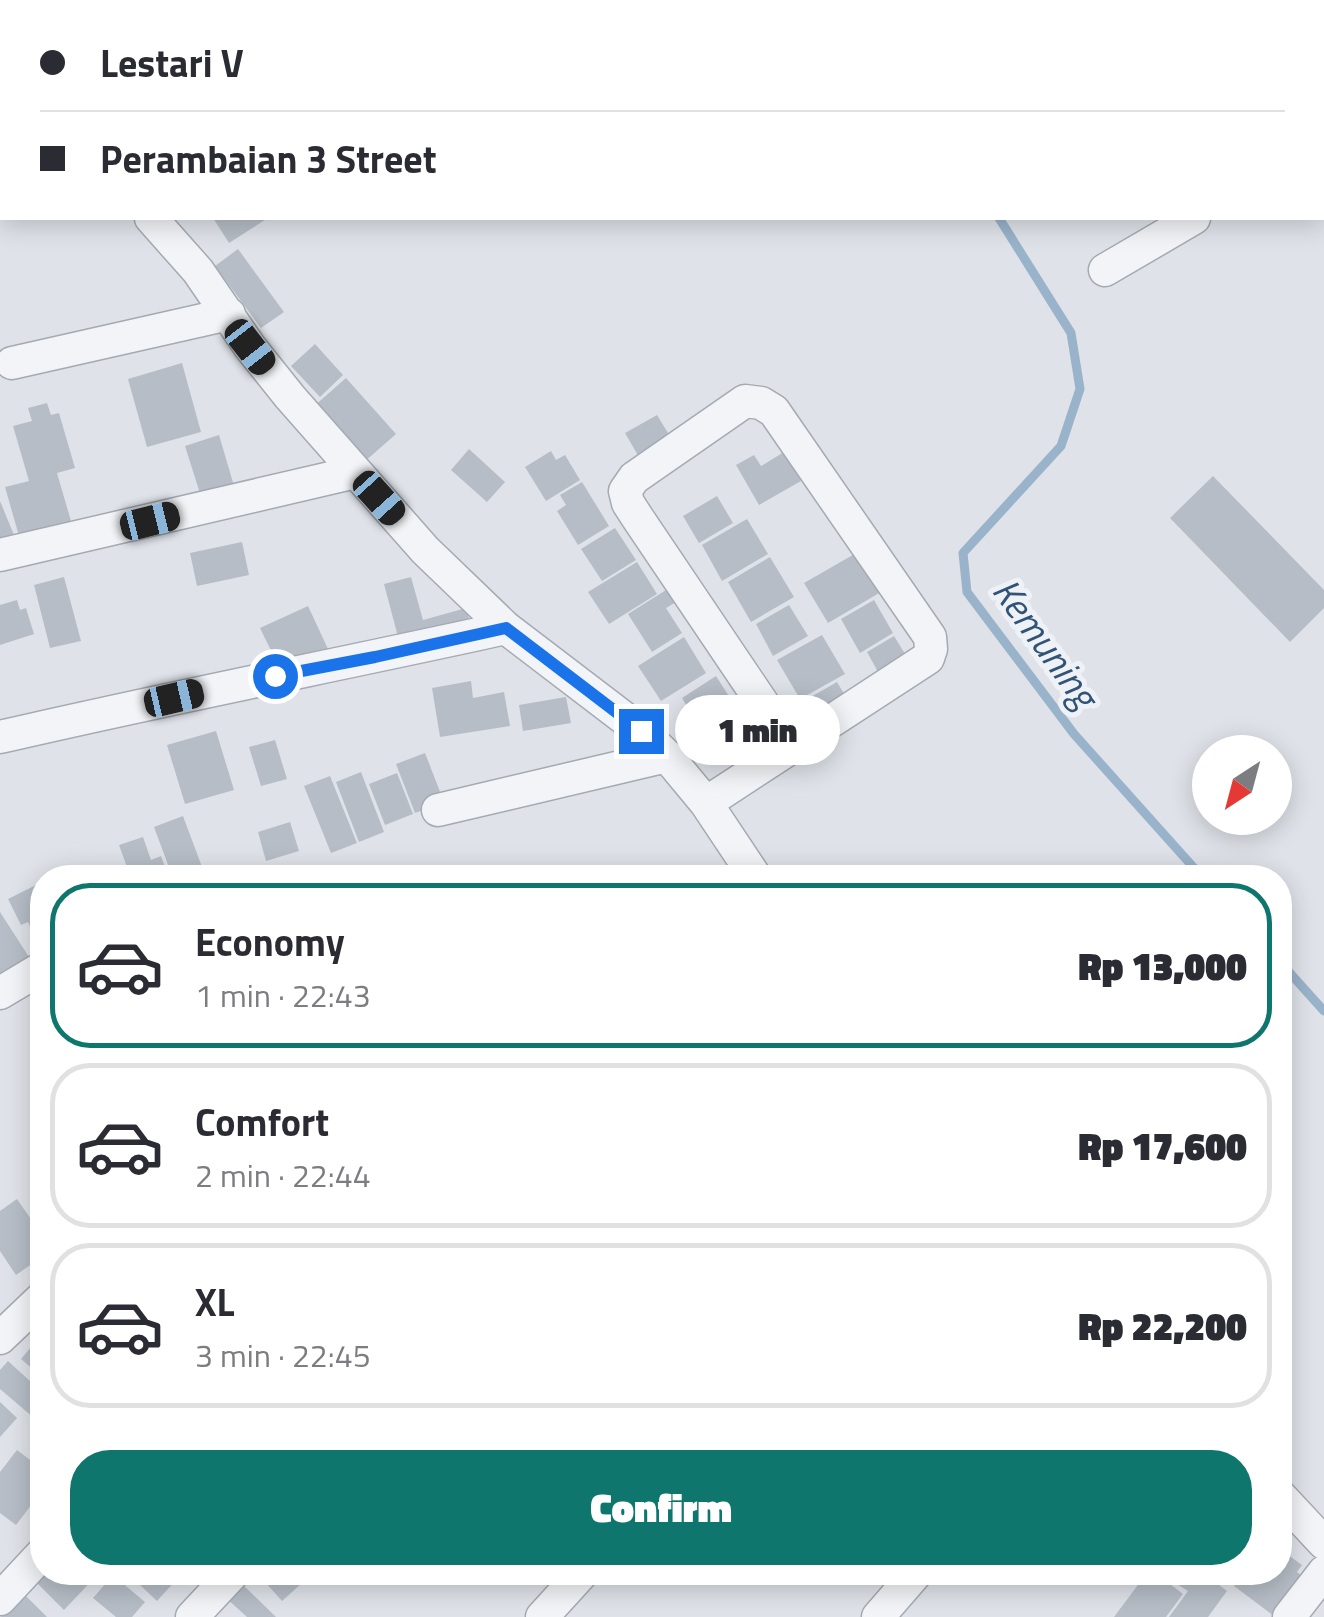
<!DOCTYPE html>
<meta charset="utf-8">
<style>
body{margin:0;font-family:"Titillium Web",sans-serif;background:#f7f7f7;color:#2b2b33;height:100vh;display:flex;flex-direction:column;font-size:38px;white-space:nowrap}
*{box-sizing:border-box;margin:0}
p{font-size:32px;color:#7c7c81}
.icon{flex:none;width:55px;height:55px;fill:none;stroke:currentColor;stroke-width:2;stroke-linecap:round;stroke-linejoin:round}
.map{position:relative;flex:1;overflow:hidden}
.drawer{position:absolute;left:30px;top:865px;width:1262px;height:720px;display:flex;flex-direction:column;background:#fff;border-radius:40px;box-shadow:0 5px 25px #0003}
.drawer>*{flex:none}
.banner{position:absolute;left:0px;top:0px;width:1325px;height:220px;box-shadow:0 5px 25px #0003;display:grid;align-content:center;height:220px;padding:0 40px;background:#fff}
.needle{width:65px;rotate:216deg}
.fabs{position:absolute;left:1192px;top:735px;display:grid;gap:20px}
.fabs a{display:grid;place-items:center;width:100px;height:100px;border-radius:50%;background:#fff;box-shadow:0 5px 25px #0003;font-size:50px}
.end{position:absolute;width:45px;height:45px;margin:-22px;border:12px solid #1a73e8;background:#fff;box-shadow:0 0 0 5px #fff}
.from{border-radius:50%}
.bubble{position:absolute;height:70px;border-radius:35px;background:#fff;box-shadow:0 5px 25px #0003;font-size:32px;font-weight:800;line-height:70px;text-align:center}
.car{position:absolute;width:30px;height:60px;margin:-30px -15px;border-radius:12px;box-shadow:0 0 8px 2px #0007;background:linear-gradient(#222 24%,#8ab4d8 0 40%,#222 0 76%,#8ab4d8 0 86%,#222 0)}
.banner b{display:flex;align-items:center;gap:35px;height:95px;font-size:38px}
.banner b+b{border-top:2px solid #e1e1e2}
.banner i{width:25px;height:25px;background:#2b2b33}
ul{padding:18px 0 0;list-style:none}
li{display:flex;align-items:center;gap:30px;height:165px;margin:0 20px 15px;padding:0 20px;border:5px solid #e1e1e2;border-radius:40px}
li div{flex:1}
li b{display:block;font-size:38px}
li em{font-style:normal;font-weight:800}
li.on{border-color:#0f766e}
li>.icon{width:90px;height:90px;stroke-width:1.5}
.primary-button{display:flex;gap:20px;margin-top:auto;padding:20px 40px}
.primary-button a{flex:1;height:115px;border-radius:40px;background:#0f766e;color:#fff;font-size:40px;font-weight:800;line-height:115px;text-align:center}
.map>svg:first-child{display:block}
.lines{fill:none;stroke-linecap:round;stroke-linejoin:round}
.stream{stroke:#99b3ca;stroke-width:9}
.building{fill:#b6bdc6}
.minor-casing{stroke:#a4aab3;stroke-width:35}
.minor{stroke:#f2f4f7;stroke-width:32}
.route{stroke:#1a73e8;stroke-width:12}
.labels{text-anchor:middle;stroke-width:10;stroke-linejoin:round;paint-order:stroke}
.water-label{font-size:38px;font-style:italic;fill:#315375;stroke:#eef2f6}
</style>
<div class="map">
<svg width="1324" height="1617" viewBox="0 0 1324 1617">
<rect width="100%" height="100%" fill="#dfe3e9"/>
<g class="lines">
<!-- stream -->
<path class="stream" d="M970 2 971 0
M999 218 1071 333 1080 389 1061 446 963 553 967 592 1074 734 1203 878
M1280 962 1324 1011"/>
</g>
<!-- building -->
<path class="building" d="M213 218H268L229 243Z
M238 249 284 312 261 328 215 266Z
M315 344 343 375 320 397 291 366Z
M182 363 201 432 147 447 128 379Z
M346 378 396 434 363 463 313 407Z
M47 403 51 415 59 413 75 468 57 473 73 528 21 543 5 487 29 481 13 426 32 421 28 408Z
M657 415 676 446 643 464 625 433Z
M219 435 237 496 204 506 185 446Z
M469 449 505 482 487 502 451 470Z
M551 451 556 460 565 455 580 480 546 501 525 467Z
M784 452 801 481 759 505 736 465 754 455 761 466Z
M1213 476 1324 590V608L1290 642 1170 518Z
M582 482 609 526 578 545 557 511 566 505 560 495Z
M717 496 733 523 699 543 683 516Z
M0 501 14 535 0 540Z
M747 519 768 554 722 581 702 545Z
M615 528 636 560 602 581 581 549Z
M242 542 249 575 197 586 190 553Z
M858 552 881 592 828 623 804 583Z
M770 557 794 597 751 622 728 582Z
M637 562 657 594 609 624 588 592Z
M64 577 81 641 50 648 34 585Z
M411 577 423 620 466 608 472 628 401 648 384 584Z
M674 585 683 598 666 608 682 633 652 652 628 614Z
M17 600 20 610 26 608 34 634 0 645V605Z
M874 600 893 633 860 653 841 619Z
M789 605 808 636 773 656 756 624Z
M308 606 328 649 281 671 260 628Z
M822 635 845 674 800 699 777 660Z
M894 636 910 662 882 679 867 652Z
M684 637 706 673 661 701 638 666Z
M716 676 734 704 699 726 682 698Z
M471 681 473 698 504 692 510 726 440 737 432 688Z
M837 682 852 707 817 728 802 702Z
M566 697 571 723 523 731 519 705Z
M216 731 234 790 185 804 167 745Z
M275 740 287 779 261 786 249 747Z
M425 753 444 802 415 813 396 764Z
M361 772 384 832 359 842 336 782Z
M397 773 413 814 385 825 369 784Z
M330 776 357 843 331 853 304 786Z
M183 816 205 875 199 878H173L154 827Z
M290 822 299 851 266 861 258 832Z
M143 837 151 860 161 856 169 878H131L119 845Z
M42 882V952L28 922 21 925 8 899Z
M0 912 31 960 0 980Z
M17 1199 42 1235V1257L16 1275 0 1251V1211Z
M42 1334V1377L21 1359Z
M8 1361 42 1392V1408L34 1418 0 1389V1370Z
M0 1402 17 1418 0 1437Z
M17 1450 42 1469V1491L16 1525 0 1513V1472Z
M1280 1549 1302 1565 1297 1572 1303 1577 1274 1616 1234 1586 1245 1572H1280Z
M41 1572H100L64 1610 34 1580Z
M126 1572H170L177 1579 157 1601Z
M256 1572H293L302 1583 282 1601Z
M1186 1572H1202L1227 1591 1208 1617H1169L1188 1591 1177 1584Z
M113 1575 145 1602 132 1617H116L93 1598Z
M1158 1575 1183 1594 1166 1617H1114L1143 1578 1151 1585Z
M240 1582 276 1617H247L225 1597Z
M24 1594 47 1617H1Z"/>
<g class="lines">
<!-- minor casing -->
<g class="minor-casing">
<path id="minor" d="M19 2 23 0
M399 2 404 0
M0 68 2 70
M0 94 2 93
M1322 141 1324 140
M151 218 198 271 250 347 290 397 425 550 506 628 641 731 667 756 706 803 756 878
M1105 270 1194 218
M12 363 229 314
M0 555 356 472
M0 737C168 698 337 665 506 628
M706 803 928 658 931 649 930 637 774 411 761 403 745 401 634 478 625 491 628 503 637 517 792 747
M438 810 667 756
M0 993 42 968
M0 1338 42 1298
M1280 1496 1324 1543
M0 1599 42 1554
M192 1617 234 1572
M542 1617 583 1572
M878 1617 917 1572
M1289 1617 1324 1572"/>
</g>
<!-- minor -->
<use href="#minor" class="minor"/>
</g>
<g class="lines">
<!-- route -->
<path class="route" d="M275 676 375 657 506 628 641 731"/>
</g>
<g class="labels">
<!-- water labels -->
<g class="water-label">
<text transform="translate(1045 643) rotate(54)" y="13">Kemuning</text>
</g>
</g>
</svg>
<div class="fabs">
<a><svg class="needle" viewBox="-14 -14 28 28"><path d="M0-13l5 13h-10z" fill="#e53935"/><path d="M0 13l5-13h-10z" fill="#7c7c81"/></svg></a>
</div>
<i class="end from" style="left:275px;top:676px"></i>
<i class="end" style="left:641px;top:731px"></i>
<div class="bubble" style="left:675px;top:695px;width:165px">1 min</div>
<i class="car" style="left:250px;top:347px;rotate:142deg"></i>
<i class="car" style="left:379px;top:498px;rotate:138deg"></i>
<i class="car" style="left:150px;top:521px;rotate:76deg"></i>
<i class="car" style="left:174px;top:698px;rotate:77deg"></i>
<div class="banner">
<b><i class="from"></i>Lestari V</b>
<b><i></i>Perambaian 3 Street</b>
</div>
<section class="drawer">
<ul>
<li class="on"><svg class="icon" aria-label="car" viewBox="0 0 24 24"><path d="M5 17H2v-5l4-1 3-4h7l3 4 3 1v5h-3M9 17h6M6 11h13"/><circle cx="7" cy="17" r="2"/><circle cx="17" cy="17" r="2"/></svg><div><b>Economy</b><p>1 min · 22:43</p></div><em>Rp 13,000</em></li>
<li><svg class="icon" aria-label="car" viewBox="0 0 24 24"><path d="M5 17H2v-5l4-1 3-4h7l3 4 3 1v5h-3M9 17h6M6 11h13"/><circle cx="7" cy="17" r="2"/><circle cx="17" cy="17" r="2"/></svg><div><b>Comfort</b><p>2 min · 22:44</p></div><em>Rp 17,600</em></li>
<li><svg class="icon" aria-label="car" viewBox="0 0 24 24"><path d="M5 17H2v-5l4-1 3-4h7l3 4 3 1v5h-3M9 17h6M6 11h13"/><circle cx="7" cy="17" r="2"/><circle cx="17" cy="17" r="2"/></svg><div><b>XL</b><p>3 min · 22:45</p></div><em>Rp 22,200</em></li>
</ul>
<div class="primary-button"><a>Confirm</a></div>
</section>
</div>
